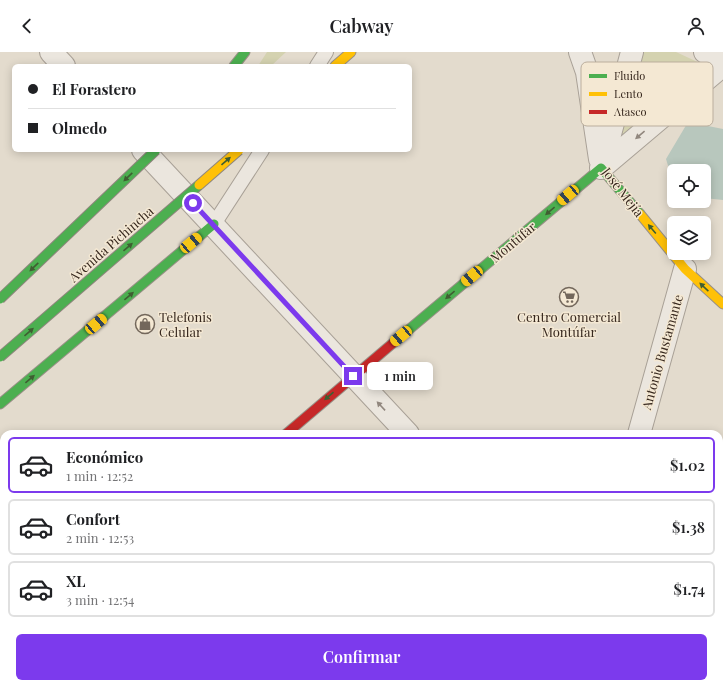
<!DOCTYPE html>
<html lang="es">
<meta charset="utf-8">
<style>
body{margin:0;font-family:"Playfair Display",serif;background:#f2f2f2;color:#202124;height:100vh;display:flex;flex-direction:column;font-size:15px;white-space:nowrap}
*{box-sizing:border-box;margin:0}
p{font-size:13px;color:#757577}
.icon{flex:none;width:22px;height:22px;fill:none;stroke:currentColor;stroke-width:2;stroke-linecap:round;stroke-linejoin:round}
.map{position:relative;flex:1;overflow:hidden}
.panel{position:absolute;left:0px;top:378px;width:723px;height:258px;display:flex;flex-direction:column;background:#fff;border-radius:12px 12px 0 0;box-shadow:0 2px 10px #0003}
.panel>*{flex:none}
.guide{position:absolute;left:12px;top:12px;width:400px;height:88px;border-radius:6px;box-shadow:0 2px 10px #0003;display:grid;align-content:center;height:88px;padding:0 16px;background:#fff}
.buttons{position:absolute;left:667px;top:112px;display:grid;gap:8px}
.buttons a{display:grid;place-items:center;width:44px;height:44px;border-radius:6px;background:#fff;box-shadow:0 2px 10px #0003;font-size:20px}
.end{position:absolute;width:18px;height:18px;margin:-9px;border:5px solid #7c3aed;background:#fff;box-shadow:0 0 0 2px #fff}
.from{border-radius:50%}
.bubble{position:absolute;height:28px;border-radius:6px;background:#fff;box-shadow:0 2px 10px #0003;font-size:13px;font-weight:600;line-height:28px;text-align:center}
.car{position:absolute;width:12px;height:24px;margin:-12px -6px;border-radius:5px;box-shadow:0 0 3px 1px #0007;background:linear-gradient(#f5c518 24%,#345 0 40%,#f5c518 0 76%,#345 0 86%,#f5c518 0)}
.guide b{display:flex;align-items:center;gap:14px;height:38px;font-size:15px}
.guide b+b{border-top:1px solid #e0e0e0}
.guide i{width:10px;height:10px;background:#202124}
ul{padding:7px 0 0;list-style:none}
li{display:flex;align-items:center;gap:12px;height:56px;margin:0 8px 6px;padding:0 8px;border:2px solid #e0e0e0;border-radius:6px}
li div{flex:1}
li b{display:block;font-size:15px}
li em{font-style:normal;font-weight:600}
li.selected{border-color:#7c3aed}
li>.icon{width:36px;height:36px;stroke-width:1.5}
.button{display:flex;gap:8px;margin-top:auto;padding:8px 16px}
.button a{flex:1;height:46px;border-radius:6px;background:#7c3aed;color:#fff;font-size:16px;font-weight:600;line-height:46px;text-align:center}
header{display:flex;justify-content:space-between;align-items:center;height:52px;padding:0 16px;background:#fff;font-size:18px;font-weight:600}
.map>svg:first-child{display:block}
.green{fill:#d4d2b0}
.water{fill:#b8c7bd}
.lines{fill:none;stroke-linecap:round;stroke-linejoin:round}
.lane-casing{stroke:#a8a096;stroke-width:16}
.street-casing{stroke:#a8a096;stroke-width:24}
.fast-casing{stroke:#989086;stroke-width:11}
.slow-casing{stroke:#989086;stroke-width:11}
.jam-casing{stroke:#989086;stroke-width:11}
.lane{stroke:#ebe6de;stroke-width:14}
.street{stroke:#ebe6de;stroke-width:22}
.fast{stroke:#4caf50;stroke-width:9}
.slow{stroke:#ffc107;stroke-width:9}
.jam{stroke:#c62828;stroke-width:9}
.fast-bridge-casing{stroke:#8e867d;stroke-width:11;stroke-linecap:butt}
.slow-bridge-casing{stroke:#8e867d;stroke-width:11;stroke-linecap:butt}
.fast-bridge{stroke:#4caf50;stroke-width:9}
.slow-bridge{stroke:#ffc107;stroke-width:9}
.oneway{fill:#91877e}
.oneway2{fill:#3f5e32}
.route{stroke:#7c3aed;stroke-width:5}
.labels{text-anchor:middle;stroke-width:3;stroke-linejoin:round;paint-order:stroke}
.street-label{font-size:13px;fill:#37281e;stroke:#f4e8d3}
.poi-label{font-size:13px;fill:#37281e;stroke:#f4e8d3;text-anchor:start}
.key{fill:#f4e8d3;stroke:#bbae9d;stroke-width:1}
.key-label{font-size:11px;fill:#37281e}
</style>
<header><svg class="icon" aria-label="back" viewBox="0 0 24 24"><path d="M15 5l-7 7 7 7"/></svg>Cabway<svg class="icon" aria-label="person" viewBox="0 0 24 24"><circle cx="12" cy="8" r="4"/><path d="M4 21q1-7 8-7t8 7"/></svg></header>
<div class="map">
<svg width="723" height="636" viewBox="0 0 723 636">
<rect width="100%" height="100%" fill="#e3dbcd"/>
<!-- green -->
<path class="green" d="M267 0H286L271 14H258Z
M644 0H676L702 12 620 88Z"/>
<!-- water -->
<path class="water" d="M688 70 723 77V148L704 146V119H674V133L666 107Z"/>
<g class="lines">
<!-- lane casing -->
<g class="lane-casing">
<path id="lane" d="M317 14 326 0
M214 172 262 98"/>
</g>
<!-- street casing -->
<g class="street-casing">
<path id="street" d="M51 0 64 14
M580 0 587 20 600 107
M705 0 723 10
M143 98 408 382
M601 116 723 13
M601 116 632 0
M639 382 685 217
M0 509 4 514
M102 632 106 636
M639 632 643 636"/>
</g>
<!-- fast casing -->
<g class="fast-casing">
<path id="fast" d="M234 14 245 0
M406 280 601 116 640 162
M0 352 214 172"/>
</g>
<!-- slow casing -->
<g class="slow-casing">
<path id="slow" d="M335 14 351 0
M640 162 685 217 723 252
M0 626 4 622"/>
</g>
<!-- jam casing -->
<g class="jam-casing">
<path id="jam" d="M286 382 406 280"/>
</g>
<!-- lane -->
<use href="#lane" class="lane"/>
<!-- street -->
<use href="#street" class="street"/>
<!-- fast -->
<use href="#fast" class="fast"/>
<!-- slow -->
<use href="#slow" class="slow"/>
<!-- jam -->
<use href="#jam" class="jam"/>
<!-- fast-bridge casing -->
<g class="fast-bridge-casing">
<path id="fast-bridge" d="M0 247 156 98
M0 305 199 133"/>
</g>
<!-- slow-bridge casing -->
<g class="slow-bridge-casing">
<path id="slow-bridge" d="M199 133 239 98"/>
</g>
<!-- fast-bridge -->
<use href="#fast-bridge" class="fast-bridge"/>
<!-- slow-bridge -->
<use href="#slow-bridge" class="slow-bridge"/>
</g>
<!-- one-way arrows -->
<defs><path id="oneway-solid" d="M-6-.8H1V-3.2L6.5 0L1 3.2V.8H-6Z"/></defs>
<g class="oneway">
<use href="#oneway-solid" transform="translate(640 83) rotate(140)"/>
<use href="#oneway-solid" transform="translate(381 354) rotate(-133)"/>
</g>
<g class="oneway2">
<use href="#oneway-solid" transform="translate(226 109) rotate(-41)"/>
<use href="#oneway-solid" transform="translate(128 125) rotate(136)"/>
<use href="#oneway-solid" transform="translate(550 159) rotate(140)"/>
<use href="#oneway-solid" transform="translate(652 177) rotate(-130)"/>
<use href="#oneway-solid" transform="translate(128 195) rotate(-41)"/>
<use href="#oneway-solid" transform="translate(34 215) rotate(136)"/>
<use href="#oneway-solid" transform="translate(704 235) rotate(-137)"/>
<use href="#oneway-solid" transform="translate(450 243) rotate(140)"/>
<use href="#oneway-solid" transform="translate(129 244) rotate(-40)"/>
<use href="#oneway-solid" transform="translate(29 280) rotate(-41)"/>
<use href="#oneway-solid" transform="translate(30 327) rotate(-40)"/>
<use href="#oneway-solid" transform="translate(329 344) rotate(139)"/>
</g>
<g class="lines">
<!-- route -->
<path class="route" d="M193 151 353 324"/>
</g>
<!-- icons -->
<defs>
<g id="supermarket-ring" transform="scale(1)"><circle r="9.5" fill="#f4e8d3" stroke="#73675b" stroke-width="1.5"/><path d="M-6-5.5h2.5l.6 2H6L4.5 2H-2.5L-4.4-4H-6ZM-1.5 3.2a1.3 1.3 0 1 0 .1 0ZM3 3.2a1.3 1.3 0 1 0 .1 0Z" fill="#73675b"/></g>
<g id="shop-ring" transform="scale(1)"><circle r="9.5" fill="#f4e8d3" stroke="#73675b" stroke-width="1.5"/><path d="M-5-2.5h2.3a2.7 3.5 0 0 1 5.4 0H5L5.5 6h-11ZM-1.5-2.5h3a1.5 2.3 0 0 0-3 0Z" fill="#73675b"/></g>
</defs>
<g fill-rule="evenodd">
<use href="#supermarket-ring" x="569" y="245"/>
<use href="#shop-ring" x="145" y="272"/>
</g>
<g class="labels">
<!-- street labels -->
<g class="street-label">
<text transform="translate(623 140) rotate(52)" y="5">José Mejía</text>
<text transform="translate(513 190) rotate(-40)" y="5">Montúfar</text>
<text transform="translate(111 192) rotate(-41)" y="5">Avenida Pichincha</text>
<text transform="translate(662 300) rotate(-74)" y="5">Antonio Bustamante</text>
</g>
<!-- poi labels -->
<g class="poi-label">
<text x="159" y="270">Telefonis<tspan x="159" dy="15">Celular</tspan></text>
<text x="569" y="270" text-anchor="middle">Centro Comercial<tspan x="569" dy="15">Montúfar</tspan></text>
</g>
</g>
<!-- legend -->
<rect x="581" y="10" width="132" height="64" rx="6" class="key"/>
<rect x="589" y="22" width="18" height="4" fill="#4caf50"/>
<rect x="589" y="40" width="18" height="4" fill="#ffc107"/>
<rect x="589" y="58" width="18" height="4" fill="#c62828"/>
<g class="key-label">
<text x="614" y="28">Fluido</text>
<text x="614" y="46">Lento</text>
<text x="614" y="64">Atasco</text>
</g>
</svg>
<div class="buttons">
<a><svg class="icon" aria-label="locate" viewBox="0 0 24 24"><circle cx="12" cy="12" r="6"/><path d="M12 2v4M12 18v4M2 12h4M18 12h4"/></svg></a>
<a><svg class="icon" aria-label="layers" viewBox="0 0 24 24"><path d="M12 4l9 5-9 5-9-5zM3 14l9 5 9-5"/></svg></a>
</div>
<i class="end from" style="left:193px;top:151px"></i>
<i class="end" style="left:353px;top:324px"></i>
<div class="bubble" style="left:367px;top:310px;width:66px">1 min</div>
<i class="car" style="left:568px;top:143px;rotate:230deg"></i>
<i class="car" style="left:191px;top:191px;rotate:50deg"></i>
<i class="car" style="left:472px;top:224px;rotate:230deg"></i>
<i class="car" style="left:96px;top:272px;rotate:50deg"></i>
<i class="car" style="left:401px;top:284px;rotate:230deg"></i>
<div class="guide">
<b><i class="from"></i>El Forastero</b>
<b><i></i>Olmedo</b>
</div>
<section class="panel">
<ul>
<li class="selected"><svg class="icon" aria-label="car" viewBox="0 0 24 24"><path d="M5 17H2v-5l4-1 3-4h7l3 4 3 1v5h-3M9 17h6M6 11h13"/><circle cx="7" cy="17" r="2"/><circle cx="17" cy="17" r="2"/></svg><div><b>Económico</b><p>1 min · 12:52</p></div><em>$1.02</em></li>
<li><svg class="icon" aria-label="car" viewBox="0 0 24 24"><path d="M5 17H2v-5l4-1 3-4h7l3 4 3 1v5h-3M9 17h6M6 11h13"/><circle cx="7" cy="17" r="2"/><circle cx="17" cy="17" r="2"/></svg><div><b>Confort</b><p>2 min · 12:53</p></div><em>$1.38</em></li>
<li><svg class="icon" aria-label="car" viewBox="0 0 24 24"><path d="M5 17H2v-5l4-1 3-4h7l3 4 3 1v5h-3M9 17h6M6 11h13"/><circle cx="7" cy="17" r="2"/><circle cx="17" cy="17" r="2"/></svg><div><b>XL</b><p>3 min · 12:54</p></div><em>$1.74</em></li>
</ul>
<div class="button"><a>Confirmar</a></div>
</section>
</div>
